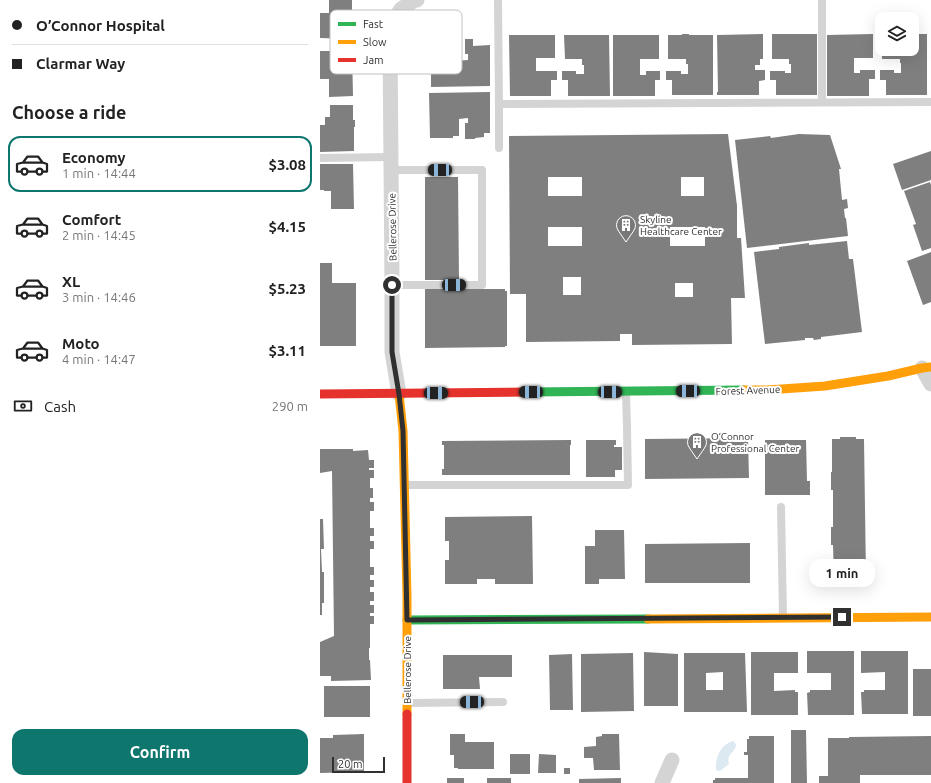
<!DOCTYPE html>
<meta charset="utf-8">
<style>
body{margin:0;font-family:Ubuntu,sans-serif;background:#f2f2f2;color:#222;height:100vh;display:flex;flex-direction:column;font-size:15px;white-space:nowrap}
*{box-sizing:border-box;margin:0}
p{font-size:13px;color:#767676}
.icon{flex:none;width:22px;height:22px;fill:none;stroke:currentColor;stroke-width:2;stroke-linecap:round;stroke-linejoin:round}
.map{position:relative;flex:1;overflow:hidden}
.drawer{display:flex;flex-direction:column;background:#fff;width:320px}
.drawer>*{flex:none}
.hud{display:grid;align-content:center;height:88px;padding:0 12px;background:#fff}
.controls{position:absolute;left:555px;top:12px;display:grid;gap:8px}
.controls a{display:grid;place-items:center;width:44px;height:44px;border-radius:8px;background:#fff;box-shadow:0 4px 16px #0002;font-size:20px}
.scale{position:absolute;left:12px;bottom:10px;width:53px;box-sizing:border-box;padding-left:4px;border:2px solid #303030;border-top:0;font-size:11px;line-height:14px;white-space:nowrap;color:#303030;-webkit-text-stroke:3px #fff;paint-order:stroke}
.end{position:absolute;width:18px;height:18px;margin:-9px;border:5px solid #303030;background:#fff;box-shadow:0 0 0 2px #fff}
.from{border-radius:50%}
.bubble{position:absolute;height:28px;border-radius:12px;background:#fff;box-shadow:0 4px 16px #0002;font-size:13px;font-weight:700;line-height:28px;text-align:center}
.car{position:absolute;width:12px;height:24px;margin:-12px -6px;border-radius:5px;box-shadow:0 0 3px 1px #0007;background:linear-gradient(#222 24%,#8ab4d8 0 40%,#222 0 76%,#8ab4d8 0 86%,#222 0)}
.hud b{display:flex;align-items:center;gap:14px;height:38px;font-size:15px}
.hud b+b{border-top:1px solid #e0e0e0}
.hud i{width:10px;height:10px;background:#222}
ul{padding:0;list-style:none}
li{display:flex;align-items:center;gap:12px;height:56px;margin:0 8px 6px;padding:0 4px;border:2px solid transparent;border-radius:12px}
li div{flex:1}
li b{display:block;font-size:15px}
li em{font-style:normal;font-weight:700}
li.selected{border-color:#0f766e}
li>.icon{width:36px;height:36px;stroke-width:1.5}
h2{padding:0 12px;font-size:18px;line-height:48px}
.pay{display:flex;align-items:center;gap:10px;height:44px;padding:0 12px;font-size:15px}
.pay p{margin-inline-start:auto}
.cta{display:flex;gap:8px;margin-top:auto;padding:8px 12px}
.cta a{flex:1;height:46px;border-radius:12px;background:#0f766e;color:#fff;font-size:16px;font-weight:700;line-height:46px;text-align:center}
main{display:flex;flex:1;min-height:0}
.map>svg:first-child{display:block}
.water{fill:#dce9f0}
.building{fill:#7f7f7f;fill-rule:evenodd}
.lines{fill:none;stroke-linecap:round;stroke-linejoin:round}
.lane{stroke:#d4d4d4;stroke-width:8}
.street{stroke:#d4d4d4;stroke-width:15}
.fast{stroke:#30b455;stroke-width:9}
.slow{stroke:#ff9f0a;stroke-width:9}
.jam{stroke:#e5322d;stroke-width:9}
.route{stroke:#303030;stroke-width:5}
.labels{text-anchor:middle;stroke-width:4;stroke-linejoin:round;paint-order:stroke}
.poi-label{font-size:10px;fill:#303030;stroke:#fff;text-anchor:start}
.street-label{font-size:10px;fill:#303030;stroke:#fff}
.key{fill:#fff;stroke:#c1c1c1;stroke-width:1}
.key-label{font-size:11px;fill:#303030}
</style>
<main>
<section class="drawer">
<div class="hud">
<b><i class="from"></i>O’Connor Hospital</b>
<b><i></i>Clarmar Way</b>
</div>
<h2>Choose a ride</h2>
<ul>
<li class="selected"><svg class="icon" aria-label="car" viewBox="0 0 24 24"><path d="M5 17H2v-5l4-1 3-4h7l3 4 3 1v5h-3M9 17h6M6 11h13"/><circle cx="7" cy="17" r="2"/><circle cx="17" cy="17" r="2"/></svg><div><b>Economy</b><p>1 min · 14:44</p></div><em>$3.08</em></li>
<li><svg class="icon" aria-label="car" viewBox="0 0 24 24"><path d="M5 17H2v-5l4-1 3-4h7l3 4 3 1v5h-3M9 17h6M6 11h13"/><circle cx="7" cy="17" r="2"/><circle cx="17" cy="17" r="2"/></svg><div><b>Comfort</b><p>2 min · 14:45</p></div><em>$4.15</em></li>
<li><svg class="icon" aria-label="car" viewBox="0 0 24 24"><path d="M5 17H2v-5l4-1 3-4h7l3 4 3 1v5h-3M9 17h6M6 11h13"/><circle cx="7" cy="17" r="2"/><circle cx="17" cy="17" r="2"/></svg><div><b>XL</b><p>3 min · 14:46</p></div><em>$5.23</em></li>
<li><svg class="icon" aria-label="car" viewBox="0 0 24 24"><path d="M5 17H2v-5l4-1 3-4h7l3 4 3 1v5h-3M9 17h6M6 11h13"/><circle cx="7" cy="17" r="2"/><circle cx="17" cy="17" r="2"/></svg><div><b>Moto</b><p>4 min · 14:47</p></div><em>$3.11</em></li>
</ul>
<div class="pay"><svg class="icon" aria-label="cash" viewBox="0 0 24 24"><path d="M3 7h18v10H3z"/><circle cx="12" cy="12" r="2"/></svg>Cash<p>290 m</p></div>
<div class="cta"><a>Confirm</a></div>
</section>
<div class="map">
<svg width="611" height="783" viewBox="0 0 611 783">
<rect width="100%" height="100%" fill="#fff"/>
<!-- water -->
<path class="water" d="M413 741 416 744C416 754 406 752 409 764L400 771 396 770C395 758 400 745 413 741Z"/>
<!-- building -->
<path class="building" d="M9 0H32V39L0 38V13H9Z
M362 34H369V35H393V95H352V80H346V71H361V74H368V64H366V59H348V35H362Z
M443 34V59H440V65H435V70H445V80L439 81V95H397V92H398L397 35Z
M452 34H497V95H456V80H450V71H465V73H471V64H469V59H452Z
M553 34V58H534V73H540V70H555V79H549V96H507V35Z
M592 34H607V95H566V80H560V70H574V73H581V63H580V59H562V49H592Z
M189 35H235V58H216V71H237V80H231V96H190Z
M244 35H289L290 96H248V80H242V71H256V74H264V65H262V59H245Z
M293 35H339V59H320V75H326V71H340V80H335V96H293Z
M145 39H153V46L170 45V86L111 87V65H109V41H132L133 61 148 60V54H145Z
M0 51H32L33 96 9 97V79H0Z
M170 92V133H164V137L155 138V139H145V123H148V118L139 119V136H133V138H110L109 93Z
M10 105H33V120H35V127H34V151L0 152V125H5V117H10Z
M408 134 417 206V238H421L425 298H411L412 344 312 345V334H300V341L206 342V294H190L189 136ZM228 177H262V196H228ZM361 177H384V196H361ZM228 227H262V246H228ZM350 227H385V246H350ZM243 277H261V295H243ZM355 283H373V297H355Z
M479 134 510 135 521 169H519L522 200 527 199 528 208 524 209 525 218H526L528 236 427 248 415 140 450 136 451 138Z
M611 151V180L582 190 573 164Z
M0 164H33L34 209H11V191H4V190H0Z
M105 177H138L139 280H105Z
M610 182 611 185V248L602 251 593 225 596 224 584 191Z
M527 241 529 259H533L542 332 501 337V339L494 340 493 338H485V340L445 344 434 252 459 249V247L489 243V245Z
M611 252V302L603 305 587 261Z
M0 263H12V283H36V346H0Z
M105 289H185V291H187V346H185V347L105 348Z
M520 437H536V439H544L546 577H514L513 545H511V527H513V490H511V472H512V439H520Z
M428 438 429 478 325 479V439Z
M251 440V445H250V475H122V469H124V445H122V441Z
M266 440H296V445H294V447H302V470H295V477H266Z
M445 440H486L487 481H490V495H445Z
M0 449H33V451L48 450 49 460H54V468H49V470H54V478H50V488H53V498H50V502H54V511H50V528H54V536H50V541H54V549H50V567H54V575H50V580H54V587H50V592H54V601H50V605H54V613H50V616H54V624H50V648H49V660H50L51 680 11 681V676H0V642L14 636 12 471 0 473Z
M212 516 213 584H175V579H157V584H125V560H129V541H125V517Z
M0 519H3L4 549H1L2 572H4V603H2V615H0Z
M275 530H304L305 579H279V584H265V546H275Z
M430 543V583H325V544Z
M487 651H534V715H488L487 693 490 692V690H511V673H487Z
M541 651H588V714H542L541 692H544V690H565V672L541 673Z
M324 652 358 654V706H324Z
M431 652H478V673H454V691L475 690V692H478V715H431Z
M313 653 314 711 261 712V654Z
M364 653H425L427 712H364ZM403 672V690H386V673Z
M252 654 253 710H230L229 655Z
M123 655H192V677H159L160 689H123Z
M593 669H611V716H593Z
M4 686H50V717H4Z
M471 730H486L487 783H471Z
M44 734V772L0 773V738H13V735Z
M130 734H145V742H174V769H138V768H134V755H130Z
M282 734H299L300 770H274L273 758H264V747L276 746V737L282 736Z
M429 736H454V783H393V780H395V778H428V755H424V752H427V739H429Z
M611 736V775H540V783H499V776H508V738H529V737Z
M190 754H210V774H190Z
M219 754 236 755V773H218Z
M244 768H250V774H244Z
M127 778H144V783H127Z
M167 778H191V783H167Z
M301 778V783H259V779Z"/>
<g class="lines">
<!-- lane -->
<path class="lane" d="M178 0 179 104
M502 0V102
M179 148V104L611 102
M0 158 71 157
M71 170H162V285H72
M85 485H308L307 427 306 392
M461 507 463 617
M88 703 183 702"/>
<!-- street -->
<path class="street" d="M602 368 611 384
M79 394 72 352V285L70 42 72 23 81 9 95 0H97
M342 783 352 760"/>
<!-- fast -->
<path class="fast" d="M208 392 423 390
M87 620 328 619"/>
<!-- slow -->
<path class="slow" d="M423 390H447L505 386 568 376 602 368 611 367
M79 394 83 431 87 596V714
M328 619 611 617"/>
<!-- jam -->
<path class="jam" d="M0 394 208 392
M87 714V783"/>
</g>
<g class="lines">
<!-- route -->
<path class="route" d="M72 285V352L79 394 83 431 87 620 522 617"/>
</g>
<!-- icons -->
<defs>
<g id="building-pin" transform="scale(1)"><path d="M0 17L-7.5 6A9.5 9.5 0 1 1 7.5 6Z" fill="#787878" stroke="#fff"/><path d="M-4-6H4V6H1V3H-1V6H-4ZM-2.5-4.3h1.7v1.8h-1.7ZM.8-4.3h1.7v1.8H.8ZM-2.5-1h1.7V.8h-1.7ZM.8-1h1.7V.8H.8Z" fill="#fff"/></g>
</defs>
<g fill-rule="evenodd">
<use href="#building-pin" x="306" y="225"/>
<use href="#building-pin" x="377" y="442"/>
</g>
<g class="labels">
<!-- poi labels -->
<g class="poi-label">
<text x="320" y="223">Skyline<tspan x="320" dy="12">Healthcare Center</tspan></text>
<text x="391" y="440">O’Connor<tspan x="391" dy="12">Professional Center</tspan></text>
</g>
<!-- street labels -->
<g class="street-label">
<text transform="translate(72 227) rotate(-91)" y="4">Bellerose Drive</text>
<text transform="translate(428 390) rotate(-2)" y="4">Forest Avenue</text>
<text transform="translate(87 670) rotate(-90)" y="4">Bellerose Drive</text>
</g>
</g>
<!-- legend -->
<rect x="10" y="10" width="132" height="64" rx="6" class="key"/>
<rect x="18" y="22" width="18" height="4" fill="#30b455"/>
<rect x="18" y="40" width="18" height="4" fill="#ff9f0a"/>
<rect x="18" y="58" width="18" height="4" fill="#e5322d"/>
<g class="key-label">
<text x="43" y="28">Fast</text>
<text x="43" y="46">Slow</text>
<text x="43" y="64">Jam</text>
</g>
</svg>
<div class="controls">
<a><svg class="icon" aria-label="layers" viewBox="0 0 24 24"><path d="M12 4l9 5-9 5-9-5zM3 14l9 5 9-5"/></svg></a>
</div>
<div class="scale">20 m</div>
<i class="end from" style="left:72px;top:285px"></i>
<i class="end" style="left:522px;top:617px"></i>
<div class="bubble" style="left:489px;top:559px;width:66px">1 min</div>
<i class="car" style="left:120px;top:170px;rotate:270deg"></i>
<i class="car" style="left:134px;top:285px;rotate:90deg"></i>
<i class="car" style="left:368px;top:391px;rotate:269deg"></i>
<i class="car" style="left:211px;top:392px;rotate:270deg"></i>
<i class="car" style="left:290px;top:392px;rotate:90deg"></i>
<i class="car" style="left:116px;top:393px;rotate:90deg"></i>
<i class="car" style="left:152px;top:702px;rotate:269deg"></i>
</div>
</main>
